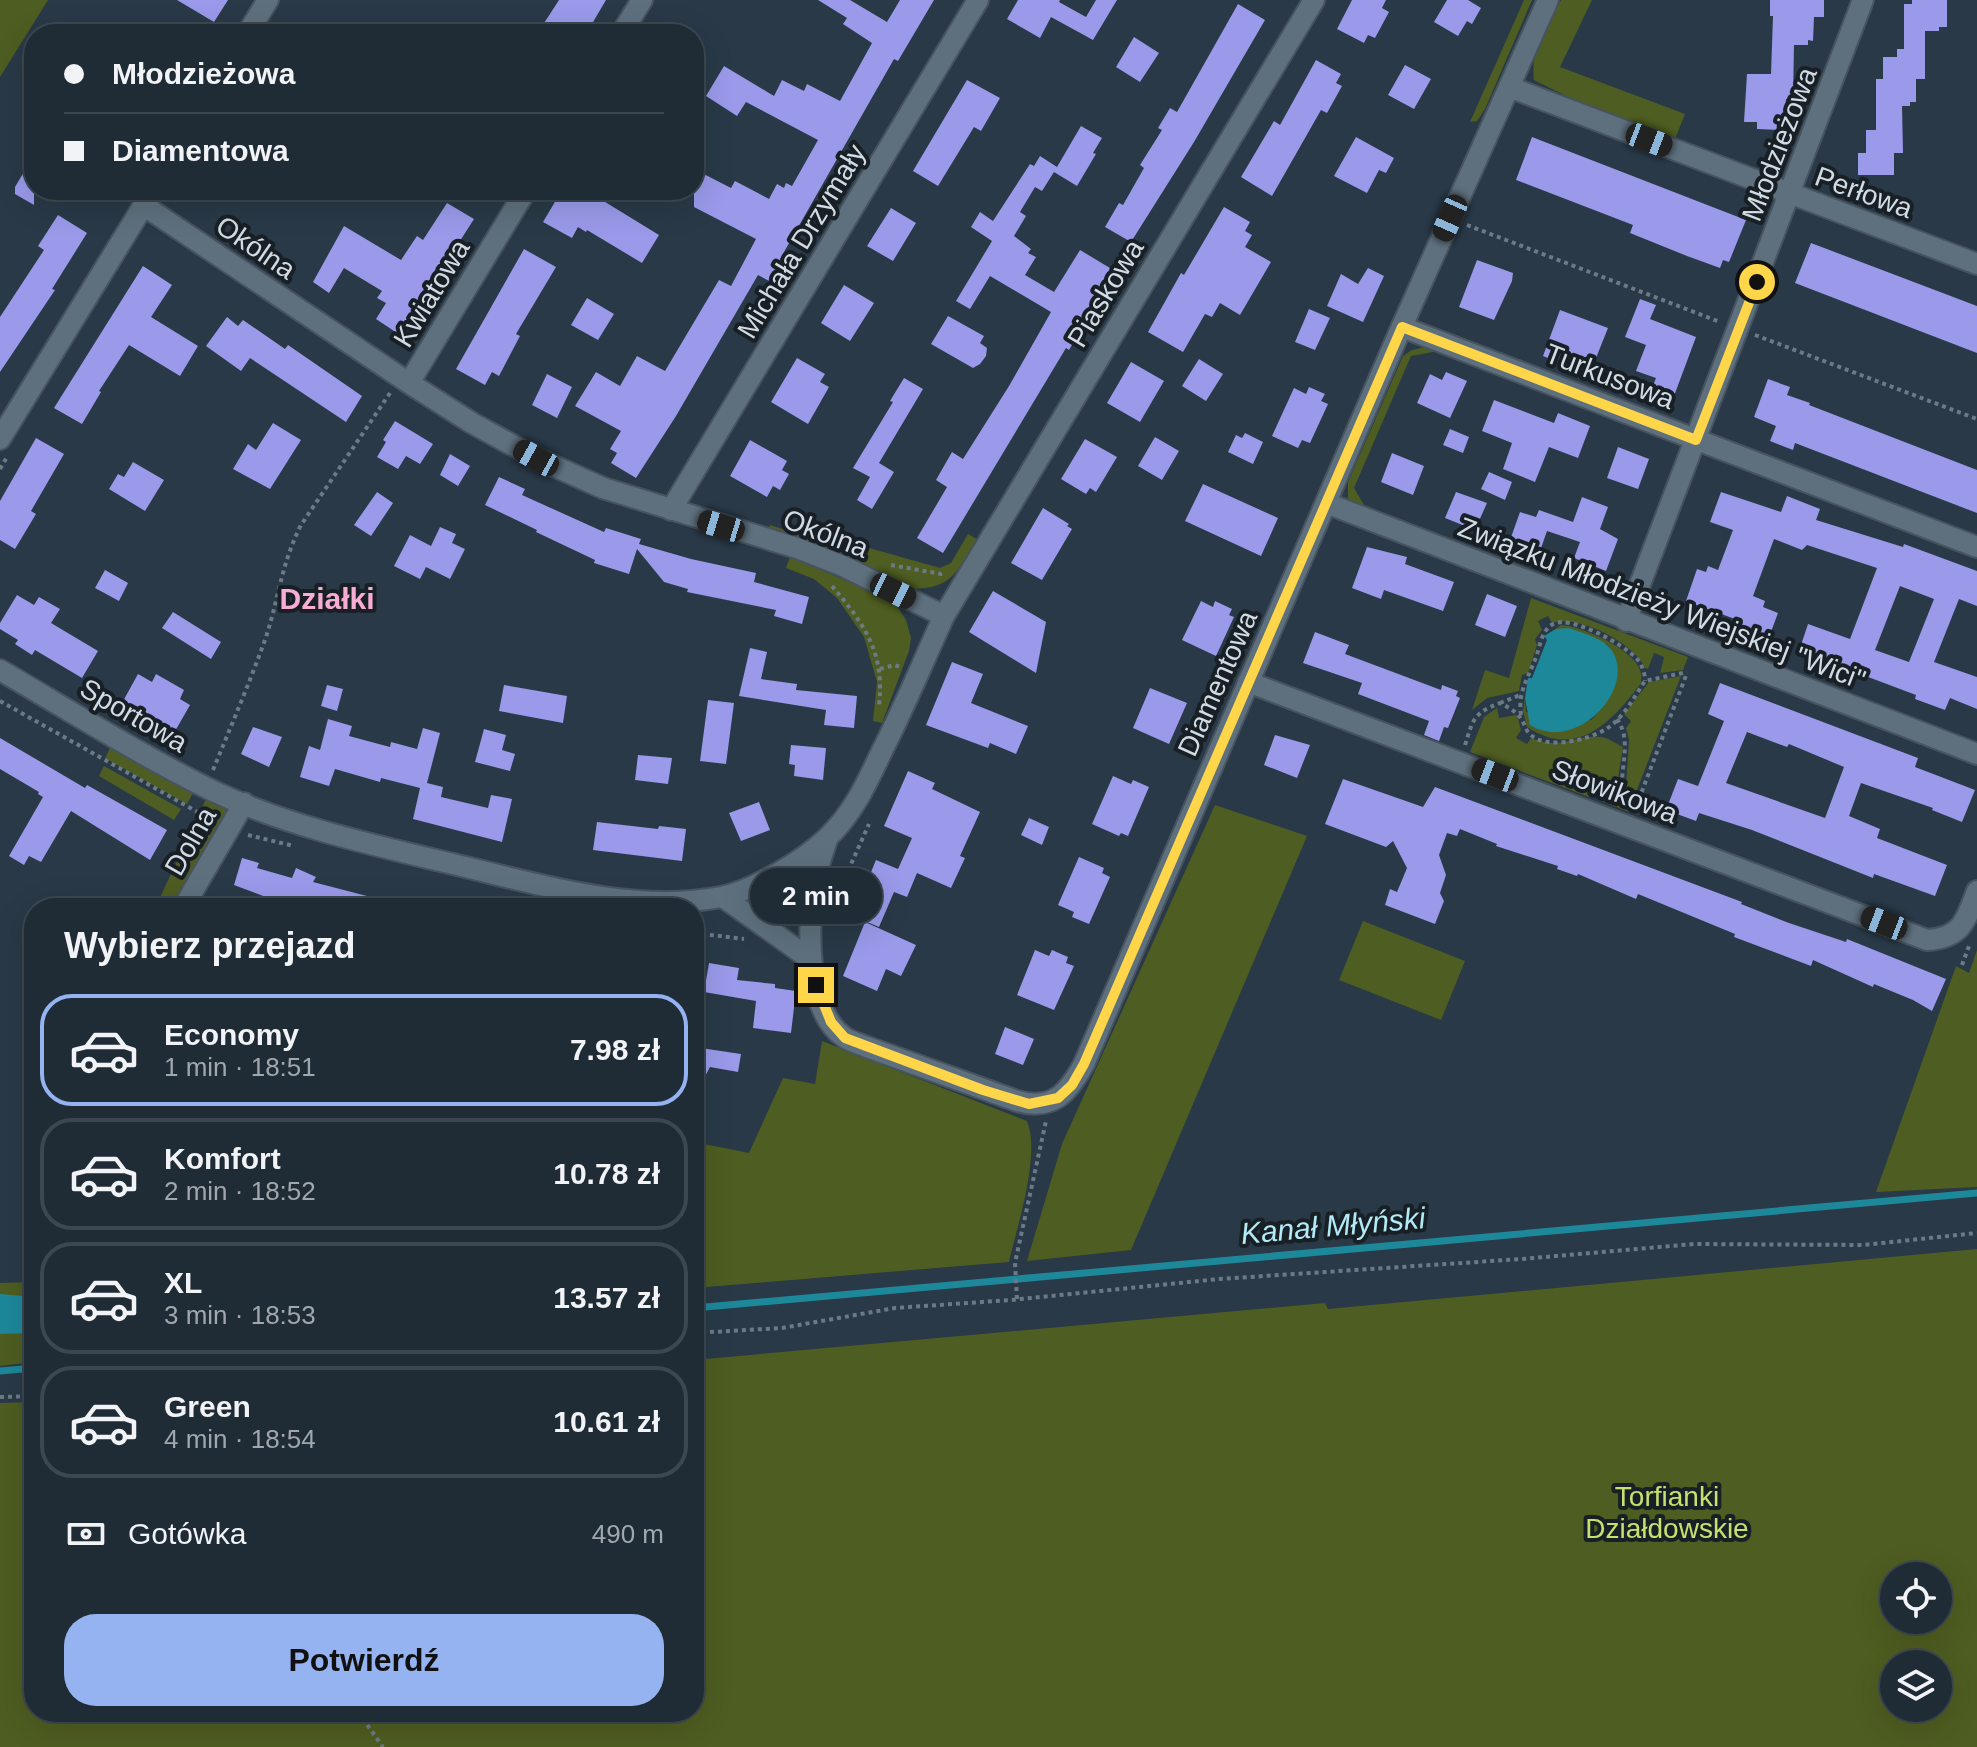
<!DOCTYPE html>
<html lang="pl">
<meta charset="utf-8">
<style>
body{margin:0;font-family:Arial,sans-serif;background:#27333d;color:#f1f3f6;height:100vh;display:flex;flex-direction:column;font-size:30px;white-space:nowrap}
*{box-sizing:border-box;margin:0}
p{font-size:26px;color:#a1a7ad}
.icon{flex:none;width:44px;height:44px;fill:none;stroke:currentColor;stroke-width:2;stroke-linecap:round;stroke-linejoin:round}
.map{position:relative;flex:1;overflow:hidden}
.drawer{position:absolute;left:24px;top:898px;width:680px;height:824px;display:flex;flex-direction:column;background:#1f2b35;border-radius:32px;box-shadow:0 8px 32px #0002,0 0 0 2px #3c4750}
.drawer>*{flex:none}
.guide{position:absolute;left:24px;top:24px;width:680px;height:176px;border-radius:32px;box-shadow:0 8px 32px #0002,0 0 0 2px #3c4750;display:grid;align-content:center;height:176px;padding:0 40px;background:#1f2b35}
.controls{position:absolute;left:1880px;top:1562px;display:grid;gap:16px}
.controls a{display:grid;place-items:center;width:72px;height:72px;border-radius:50%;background:#1f2b35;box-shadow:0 8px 32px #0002,0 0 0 2px #3c4750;font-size:40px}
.end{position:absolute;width:36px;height:36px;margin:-18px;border:10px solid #ffd54a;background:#111;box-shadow:0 0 0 4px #111}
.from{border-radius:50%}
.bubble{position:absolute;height:56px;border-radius:28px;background:#1f2b35;box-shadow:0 8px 32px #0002,0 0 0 2px #3c4750;font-size:26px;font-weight:600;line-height:56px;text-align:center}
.car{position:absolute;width:24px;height:48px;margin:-24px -12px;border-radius:10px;box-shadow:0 0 6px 2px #0007;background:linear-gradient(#222 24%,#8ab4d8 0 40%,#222 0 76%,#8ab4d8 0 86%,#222 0)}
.guide b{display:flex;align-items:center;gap:28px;height:76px;font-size:30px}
.guide b+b{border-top:2px solid #3c4750}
.guide i{width:20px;height:20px;background:#f1f3f6}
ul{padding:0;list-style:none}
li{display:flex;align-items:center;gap:24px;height:112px;margin:0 16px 12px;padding:0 24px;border:4px solid #3c4750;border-radius:32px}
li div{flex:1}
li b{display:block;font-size:30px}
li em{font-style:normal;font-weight:600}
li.on{border-color:#95b2f1}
li>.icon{width:72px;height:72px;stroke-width:1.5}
h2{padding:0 40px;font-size:36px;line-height:96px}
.pay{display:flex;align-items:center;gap:20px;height:88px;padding:0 40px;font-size:30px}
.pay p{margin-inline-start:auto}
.cta{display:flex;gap:16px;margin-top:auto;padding:16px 40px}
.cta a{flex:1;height:92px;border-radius:32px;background:#95b2f1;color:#111;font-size:32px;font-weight:600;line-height:92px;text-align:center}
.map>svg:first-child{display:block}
.green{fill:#4e5d21;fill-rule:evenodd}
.water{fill:#1d889a}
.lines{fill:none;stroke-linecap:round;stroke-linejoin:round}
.stream{stroke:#1d889a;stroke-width:7}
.building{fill:#9a99ea;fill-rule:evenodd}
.minor-casing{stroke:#47545f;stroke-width:24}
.path{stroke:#6c7a85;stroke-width:4;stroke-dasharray:4 4;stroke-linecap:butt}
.minor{stroke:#5e707e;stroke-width:20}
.route{stroke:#ffd54a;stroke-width:10}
.labels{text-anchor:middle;stroke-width:8;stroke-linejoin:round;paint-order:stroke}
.street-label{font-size:28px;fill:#d1dbe3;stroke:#182026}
.park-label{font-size:28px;fill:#c4e26e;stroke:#182026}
.neighbourhood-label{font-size:30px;font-weight:bold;fill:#f8add4;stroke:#182026}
.water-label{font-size:30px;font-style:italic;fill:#b2eaf6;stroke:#182026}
</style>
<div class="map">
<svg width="1977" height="1747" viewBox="0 0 1977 1747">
<rect width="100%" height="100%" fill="#293947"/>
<!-- green -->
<path class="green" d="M0 0H48L0 77Z
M1524 0H1532L1485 109 1477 121 1470 122Z
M1561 0H1592L1560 67 1685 114 1675 139 1574 100 1534 80C1530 50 1547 26 1561 0Z
M1430 346 1435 347 1433 352 1411 356 1354 488 1364 505 1370 507 1368 512 1357 508 1348 498V482L1403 356 1412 350Z
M770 525 829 544 848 542 940 568 951 563 968 534 977 539C957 570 954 588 913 589L770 530Z
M790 557 859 586 897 606 906 620 911 638 909 651 882 723 873 721 877 682 864 637 837 598 814 579 786 568Z
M1531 598 1688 657 1683 670 1660 673 1664 657 1654 653 1648 669 1645 668C1634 643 1578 614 1552 623L1548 616 1538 621 1542 630 1535 639 1537 645 1528 673 1522 675 1519 691 1487 698 1472 710 1485 670 1509 678Z
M1561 625C1582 626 1633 649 1640 670 1642 674 1641 679 1641 683 1612 722 1577 760 1527 727L1523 711 1525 698 1526 712 1591 720C1613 699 1624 674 1608 645L1556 629 1548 634Z
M1681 676 1635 795 1626 787 1629 740 1626 728 1631 721 1624 714 1649 682Z
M1497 708 1499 718 1517 715 1521 730 1516 738 1527 744 1531 738C1562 751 1573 734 1600 737 1608 737 1616 744 1623 747L1617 785 1632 801 1629 812 1604 802 1610 783 1606 779 1596 778 1589 797 1470 752 1484 717Z
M110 748 194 791 187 804 105 758Z
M104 766 181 809 174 820 99 776Z
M206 799 229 808 227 825 175 908H155Z
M1215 805 1307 836 1131 1250 1027 1261 1062 1144Z
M768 901a19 19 0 1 1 38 0a19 19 0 1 1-38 0Z
M1363 921 1465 961 1441 1020 1339 980Z
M1977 950V1187L1876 1192 1956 966 1969 973Z
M822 1041 1027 1121C1041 1155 1017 1226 1009 1262L694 1288V1142L749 1153 783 1078 815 1084Z
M1977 1249V1747H0V1403L34 1402V1712H694V1360L1325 1303 1328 1309ZM1894 1576H1938V1620H1894ZM1894 1664H1938V1708H1894Z
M34 1282V1362L0 1366V1283Z"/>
<!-- water -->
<path class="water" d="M1568 628C1580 632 1599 637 1608 646 1642 681 1580 755 1530 725L1525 698 1528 678H1532L1547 640 1544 636 1556 629Z
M0 1294 34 1297V1333L0 1334Z"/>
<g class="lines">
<!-- stream -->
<path class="stream" d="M694 1308 1977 1193
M0 1371 34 1368"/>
</g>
<!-- building -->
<path class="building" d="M177 0H228L214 22Z
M559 0H606L586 34H537Z
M818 0H850L887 22 900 0H934L898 61 894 59 784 252 782 256 789 260 779 277 773 273 769 281 758 275 676 416 636 478 611 463 617 453 610 449 621 431 575 406 596 372 620 386 637 356 665 371 719 280 731 286 756 239 694 207V169L731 188 735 181 769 199 777 184 784 188 786 183 792 186 818 140 746 102 737 116 706 96 724 66 774 96 782 80 804 91 807 84 840 101 872 43 843 24 847 18Z
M1018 0H1060L1059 2 1086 17 1096 0H1117L1093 40 1051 17 1040 38 1007 19Z
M1352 0H1386L1382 8 1389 12 1375 38 1368 35 1364 43 1337 29Z
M1447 0H1468L1481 8 1472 24 1467 21 1458 36 1434 22Z
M1770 0H1824V17H1814L1813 41 1808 40V45H1794L1793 99H1786L1783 130 1757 129V122H1744L1747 74H1771L1773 16H1782H1770Z
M1912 0H1947V27H1939V31H1925V79H1916V102H1910V106H1902L1903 153H1894V175H1858V153H1866V130H1876V79H1883V57H1897V49H1904V4H1912Z
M1238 4 1265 20 1194 142 1131 242 1105 227 1119 203 1123 205 1144 168 1140 165 1162 130 1158 128 1170 108 1177 112Z
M1134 37 1159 53 1140 82 1116 67Z
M1316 60 1341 74 1336 83 1342 86 1327 113 1321 110 1272 196 1241 177 1274 121 1280 125Z
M1405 65 1431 79 1414 109 1388 95Z
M967 80 1000 98 981 131 974 127 938 186 913 171Z
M1081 126 1102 138 1093 153 1096 154 1077 186 1054 172 1042 191 1035 187 1020 212 1026 216 1014 236 1031 249 1028 253 1036 257 1025 275 1054 292 1080 250 1115 271 1069 350 1066 348 943 553 917 538 947 487 936 480 952 452 963 459 1009 386 1051 312 990 276 970 309 956 301 992 241 971 227 980 212 993 221 1030 164 1034 166 1040 156 1057 167Z
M1356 137 1394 158 1386 173 1379 170 1367 193 1334 176Z
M1532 137 1746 220 1729 262 1723 260 1720 268 1687 256 1630 233 1633 225 1516 180Z
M34 155V205L15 194V187Z
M562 190H601L597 197 659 235 642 263 587 230 586 232 578 227 572 238 543 222Z
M447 203 474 219 400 335 376 319 386 303 377 298 382 291 344 268 329 293 313 282 344 226 401 260 417 236 423 240Z
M1224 207 1250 222 1245 231 1252 235 1245 247 1271 262 1240 315 1220 303 1212 317 1205 314 1183 352 1148 332 1181 273 1184 275Z
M891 208 916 223 893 261 867 246Z
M58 215 87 233 52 289 55 290 0 372V317L44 250 38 246Z
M1811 243 1977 306V353L1795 283Z
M524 249 556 267 516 334 520 336 499 376 492 372 485 385 456 369Z
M1477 260 1513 273 1512 281 1494 320 1459 307Z
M143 266 172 285 151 317 198 346 180 376 129 345 99 391 101 392 82 424 54 408Z
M1368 268 1384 276 1363 322 1327 306 1341 274 1358 284Z
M844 285 874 303 850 341 821 323Z
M587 298 614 314 598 340 571 325Z
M1640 299 1656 305 1650 319 1696 337 1674 396 1652 388 1656 378 1636 371 1646 345 1625 337Z
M1309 309 1330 318 1315 350 1295 342Z
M1560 310 1608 328 1592 368 1584 366 1582 372 1543 356Z
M948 316 984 336 980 343 987 348 986 356 980 364 973 368 931 344Z
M227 317 238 326 243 320 285 349 288 345 362 396 346 422 250 358 241 371 206 346Z
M797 358 825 374 820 382 829 387 808 424 771 402Z
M1199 359 1223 374 1206 401 1182 386Z
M1131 362 1164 381 1140 422 1107 403Z
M1446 372 1467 381 1450 418 1417 403 1430 374 1442 380Z
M547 374 572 387 557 418 532 405Z
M904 378 923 389 879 463 894 472 872 509 857 500 870 477 853 468 893 402 890 401Z
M1768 379 1790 387 1787 395 1810 403 1809 405 1977 470V513L1795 443 1793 450 1770 441 1776 426 1754 417Z
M1309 387 1325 394 1321 401 1328 404 1310 443 1302 440 1298 448 1272 436 1294 388 1306 394Z
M1494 400 1554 423 1558 413 1590 426 1578 458 1549 447 1535 482 1503 469 1512 443 1482 431Z
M395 421 433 444 420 464 406 456 398 469 377 457 386 442 383 440Z
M273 423 301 440 270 489 233 469 248 444 256 450Z
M1450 429 1469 437 1463 453 1443 445Z
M1245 433 1263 442 1253 464 1228 452 1236 435 1242 438Z
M1155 437 1179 451 1162 480 1138 466Z
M36 438 64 454 31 511 36 514 15 549 0 540V501Z
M1085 439 1117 457 1096 492 1090 488 1086 494 1061 479Z
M750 440 787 461 782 470 789 474 780 490 773 486 767 497 730 476Z
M1618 447 1649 459 1638 489 1607 478Z
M1392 453 1424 466 1413 495 1381 482Z
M450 454 470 466 458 486 440 475Z
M133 462 164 480 145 511 109 489 118 474 124 477Z
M1489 472 1512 482 1505 500 1481 489Z
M499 477 525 489 522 495 604 532 606 528 641 539 639 544 691 559 756 573 754 582 809 597 802 624 774 616 776 610 687 592 688 589 664 582 637 549 629 574 594 563 595 560 536 532 537 530 485 505Z
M1203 484 1278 518 1261 556 1185 521Z
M377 492 393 503 371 536 354 525Z
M1456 492 1487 503 1475 530 1445 518Z
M1721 492 1781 512 1787 496 1820 509 1816 520 1903 547 1904 544 1977 571V606L1959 599 1934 662 1977 677V709L1950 698 1945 710 1915 699 1916 695 1799 651 1808 624 1850 639 1877 568 1807 545 1802 550 1774 539 1753 596 1765 601 1763 607 1778 613 1768 640 1740 629 1743 622 1686 601 1697 569 1706 572 1708 566 1718 570 1733 530 1710 522ZM1900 586 1934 599 1909 662 1875 650Z
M1582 497 1608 507 1600 529 1618 539 1606 571 1574 558 1580 542 1547 531 1539 554 1509 543 1520 512 1536 517 1539 510 1573 522Z
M1043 508 1069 524 1067 526 1072 529 1042 580 1011 563Z
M440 527 456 534 452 543 465 549 450 579 426 567 420 579 394 566 410 535 431 546Z
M1367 547 1407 557 1405 564 1454 582 1443 611 1384 590 1381 599 1352 588Z
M105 570 128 583 119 601 95 588Z
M993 591 1046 622 1036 673 969 632Z
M1487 594 1517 606 1505 637 1475 625Z
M17 595 34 605 39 597 60 609 51 623 98 651 82 678 35 650 32 655 15 644 18 640 0 629V623Z
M1201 601 1213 607 1215 601 1232 609 1229 615 1234 617 1216 656 1182 640Z
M173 612 221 642 211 659 162 628Z
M1315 632 1349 645 1345 654 1441 690 1442 685 1458 691 1456 696 1460 698 1448 728 1444 727 1439 741 1424 735 1429 721 1358 694 1362 683 1303 663Z
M750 648 767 652 761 679 797 684 796 690 857 696 854 728 824 725 826 710 739 696Z
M952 662 983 674 971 703 1028 726 1016 754 990 743 988 748 926 725Z
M138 674 152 682 156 674 184 690 180 699 190 705 174 733 139 716V712L122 703Z
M1720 683 1918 758 1915 767 1975 790 1962 822 1932 810 1933 808 1861 783 1849 816 1880 829 1877 838 1947 865 1935 896 1874 874 1873 878 1752 830 1699 813 1696 821 1666 810 1678 779 1698 786 1724 721 1708 714ZM1747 732 1787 747 1789 744 1844 767 1825 818 1726 783Z
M327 685 343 689 337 711 321 706Z
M504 685 567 696 563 723 499 711Z
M1150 688 1187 703 1169 744 1133 728Z
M708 700 734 703 726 764 700 761Z
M328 719 352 726 349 736 390 747 391 742 417 749 423 728 440 733 427 783 443 787 441 797 488 808 491 795 512 799 502 842 413 819 420 788 381 778 380 782 335 769 329 786 300 777 309 746 320 750Z
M253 727 282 737 269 767 241 754Z
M484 729 506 735 502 750 515 754 510 771 475 762Z
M1275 735 1310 745 1297 778 1264 765Z
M0 738 85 788 87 785 167 830 150 860 71 811 41 862 29 856 24 865 9 856 43 797 38 794 39 792 0 769Z
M791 745 826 748 823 780 794 776 795 765 789 764Z
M638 755 672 758 668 784 635 780Z
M908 771 935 783 932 789 980 812 960 856 965 858 951 888 917 873 907 897 894 892 879 927 853 916 876 860 898 869 912 838 884 826Z
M1113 776 1131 784 1133 780 1149 787 1128 836 1121 833 1119 836 1092 824Z
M1343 779 1423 807 1435 787 1742 902 1741 904 1789 923 1846 942 1847 939 1946 979 1932 1011 1913 1000 1874 984 1873 987 1813 960 1811 966 1734 937 1735 934 1638 894 1636 899 1578 874 1577 876 1557 869 1558 866 1496 846 1497 844 1460 829 1457 836 1447 833 1439 855 1446 875 1440 893 1444 901 1435 924 1385 905 1390 889 1397 892 1407 868 1393 841 1386 847 1325 824Z
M759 802 770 830 741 841 729 813Z
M1029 818 1049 827 1042 845 1021 835Z
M597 822 658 829 659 826 686 829 682 861 593 850Z
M1079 857 1104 868 1102 873 1110 877 1089 924 1072 917 1074 912 1058 905Z
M242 858 259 863 257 868 292 878 296 868 316 877 313 882 390 902 389 908H295L234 885Z
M865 922 916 945 901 976 886 969 877 991 843 976Z
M1035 950 1049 956 1052 950 1068 957 1066 963 1074 966 1054 1010 1017 995Z
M709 963 739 968 737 980 775 984V988L796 991 791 1033 753 1028 756 1001 704 992Z
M1005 1027 1034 1039 1023 1065 995 1054Z
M694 1047 741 1054 738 1072 710 1067 694 1097Z"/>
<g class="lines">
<!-- minor casing -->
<g class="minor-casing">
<path id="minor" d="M247 34 268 0
M621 34 642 0
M1509 87 1977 264
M1402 327 1977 547
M409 383 526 190
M0 439 153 190
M1326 503 1977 754
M671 510 978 0
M944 616 1314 0
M1626 621 1863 0
M0 670C67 709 135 752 205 787 279 824 372 845 453 864 538 884 633 914 721 897 754 890 801 862 826 839 852 815 866 785 881 753 904 708 923 662 944 616L843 566 797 548 603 488 536 458 472 423 409 383 143 205
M1248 682 1927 940C1962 938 1966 920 1977 891
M827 839C823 854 816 870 814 886 808 927 805 1010 844 1037 851 1042 860 1044 867 1047L1017 1101C1053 1111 1068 1093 1084 1064L1399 333 1548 0
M723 897 810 959
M183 908 244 803"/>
</g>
<!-- path -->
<path class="path" d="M1467 225 1720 322
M1755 335 1977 419
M0 469 7 457
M891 565 941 574 945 572
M832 586C865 625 885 653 879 706
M880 669 894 665 900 667
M0 701 210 819
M1500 703 1520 695
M1521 715C1518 693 1526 682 1534 662 1540 650 1540 631 1553 624 1571 615 1623 644 1636 658 1642 664 1645 673 1645 681
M1617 719C1631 739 1622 762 1622 784L1624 790 1638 801
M1465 745C1473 720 1473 713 1500 703 1509 708 1518 712 1523 722 1525 726 1526 730 1529 733 1544 751 1589 740 1606 729 1623 719 1634 697 1645 681L1687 672
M213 770C231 726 250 682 266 637 279 597 281 565 301 525L390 393
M1636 807 1687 673
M248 835 294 846
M835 900 869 824
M694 933 744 939
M1962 965 1969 946
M1017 1299 1015 1263 1046 1121
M694 1333 782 1328 895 1308 1011 1300 1219 1279 1522 1259 1694 1244 1863 1245 1977 1233
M0 1397 34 1396
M358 1712 383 1747"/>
<!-- minor -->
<use href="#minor" class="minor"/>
</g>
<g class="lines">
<!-- route -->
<path class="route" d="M816 985 831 1022 845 1038 983 1090 1029 1104 1058 1098 1072 1085 1084 1064 1402 327 1696 440 1757 282"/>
</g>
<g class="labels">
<!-- street labels -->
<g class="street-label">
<text transform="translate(1779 144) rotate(-69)" y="10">Młodzieżowa</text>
<text transform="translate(1864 192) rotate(20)" y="10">Perłowa</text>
<text transform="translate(801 241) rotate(-59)" y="10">Michała Drzymały</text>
<text transform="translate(256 247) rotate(34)" y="10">Okólna</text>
<text transform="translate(431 293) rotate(-59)" y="10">Kwiatowa</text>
<text transform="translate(1105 293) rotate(-59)" y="10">Piaskowa</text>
<text transform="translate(1610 376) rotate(21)" y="10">Turkusowa</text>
<text transform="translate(826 533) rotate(21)" y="10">Okólna</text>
<text transform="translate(1662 603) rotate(21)" y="10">Związku Młodzieży Wiejskiej "Wici"</text>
<text transform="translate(1217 683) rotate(-66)" y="10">Diamentowa</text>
<text transform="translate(134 715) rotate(30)" y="10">Sportowa</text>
<text transform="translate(1615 791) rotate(21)" y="10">Słowikowa</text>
<text transform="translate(190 841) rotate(-60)" y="10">Dolna</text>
</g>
<!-- park labels -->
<g class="park-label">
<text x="1667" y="1506">Torfianki<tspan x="1667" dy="32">Działdowskie</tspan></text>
</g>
<!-- neighbourhood labels -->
<g class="neighbourhood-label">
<text x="327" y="609">Działki</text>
</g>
<!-- water labels -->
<g class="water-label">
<text transform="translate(1333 1226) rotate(-5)" y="10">Kanał Młyński</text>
</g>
</g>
</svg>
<div class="controls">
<a><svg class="icon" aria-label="locate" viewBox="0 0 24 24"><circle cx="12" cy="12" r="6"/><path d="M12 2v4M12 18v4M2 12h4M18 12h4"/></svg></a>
<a><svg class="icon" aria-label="layers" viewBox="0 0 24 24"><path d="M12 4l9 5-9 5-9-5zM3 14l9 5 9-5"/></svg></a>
</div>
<i class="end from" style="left:1757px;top:282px"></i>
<i class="end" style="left:816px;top:985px"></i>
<div class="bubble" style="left:750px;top:868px;width:132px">2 min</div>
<i class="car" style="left:1649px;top:140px;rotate:111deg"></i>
<i class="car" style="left:1450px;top:218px;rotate:204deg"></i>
<i class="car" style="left:536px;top:458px;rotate:299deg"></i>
<i class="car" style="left:721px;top:526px;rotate:287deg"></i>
<i class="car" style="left:893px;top:591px;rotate:116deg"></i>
<i class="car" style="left:1495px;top:775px;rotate:291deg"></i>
<i class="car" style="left:1884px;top:923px;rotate:291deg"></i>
<div class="guide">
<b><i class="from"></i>Młodzieżowa</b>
<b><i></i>Diamentowa</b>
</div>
<section class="drawer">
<h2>Wybierz przejazd</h2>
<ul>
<li class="on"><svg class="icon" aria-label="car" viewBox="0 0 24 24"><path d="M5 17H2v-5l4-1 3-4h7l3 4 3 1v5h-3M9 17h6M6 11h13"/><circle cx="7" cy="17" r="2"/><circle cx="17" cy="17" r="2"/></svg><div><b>Economy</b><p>1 min · 18:51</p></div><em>7.98 zł</em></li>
<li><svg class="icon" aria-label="car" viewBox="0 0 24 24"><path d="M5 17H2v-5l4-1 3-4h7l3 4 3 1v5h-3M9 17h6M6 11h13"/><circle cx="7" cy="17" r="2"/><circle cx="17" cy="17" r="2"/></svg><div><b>Komfort</b><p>2 min · 18:52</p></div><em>10.78 zł</em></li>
<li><svg class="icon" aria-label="car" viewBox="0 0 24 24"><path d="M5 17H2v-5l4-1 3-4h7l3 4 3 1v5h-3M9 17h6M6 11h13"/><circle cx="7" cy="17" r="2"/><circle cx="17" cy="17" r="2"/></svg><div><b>XL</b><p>3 min · 18:53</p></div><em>13.57 zł</em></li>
<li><svg class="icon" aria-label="car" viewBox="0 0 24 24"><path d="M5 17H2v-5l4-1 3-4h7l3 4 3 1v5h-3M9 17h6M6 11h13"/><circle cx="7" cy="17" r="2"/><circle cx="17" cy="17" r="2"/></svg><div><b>Green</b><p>4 min · 18:54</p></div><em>10.61 zł</em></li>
</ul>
<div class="pay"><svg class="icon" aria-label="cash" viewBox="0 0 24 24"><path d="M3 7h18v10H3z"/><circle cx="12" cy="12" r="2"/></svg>Gotówka<p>490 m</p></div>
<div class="cta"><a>Potwierdź</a></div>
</section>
</div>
